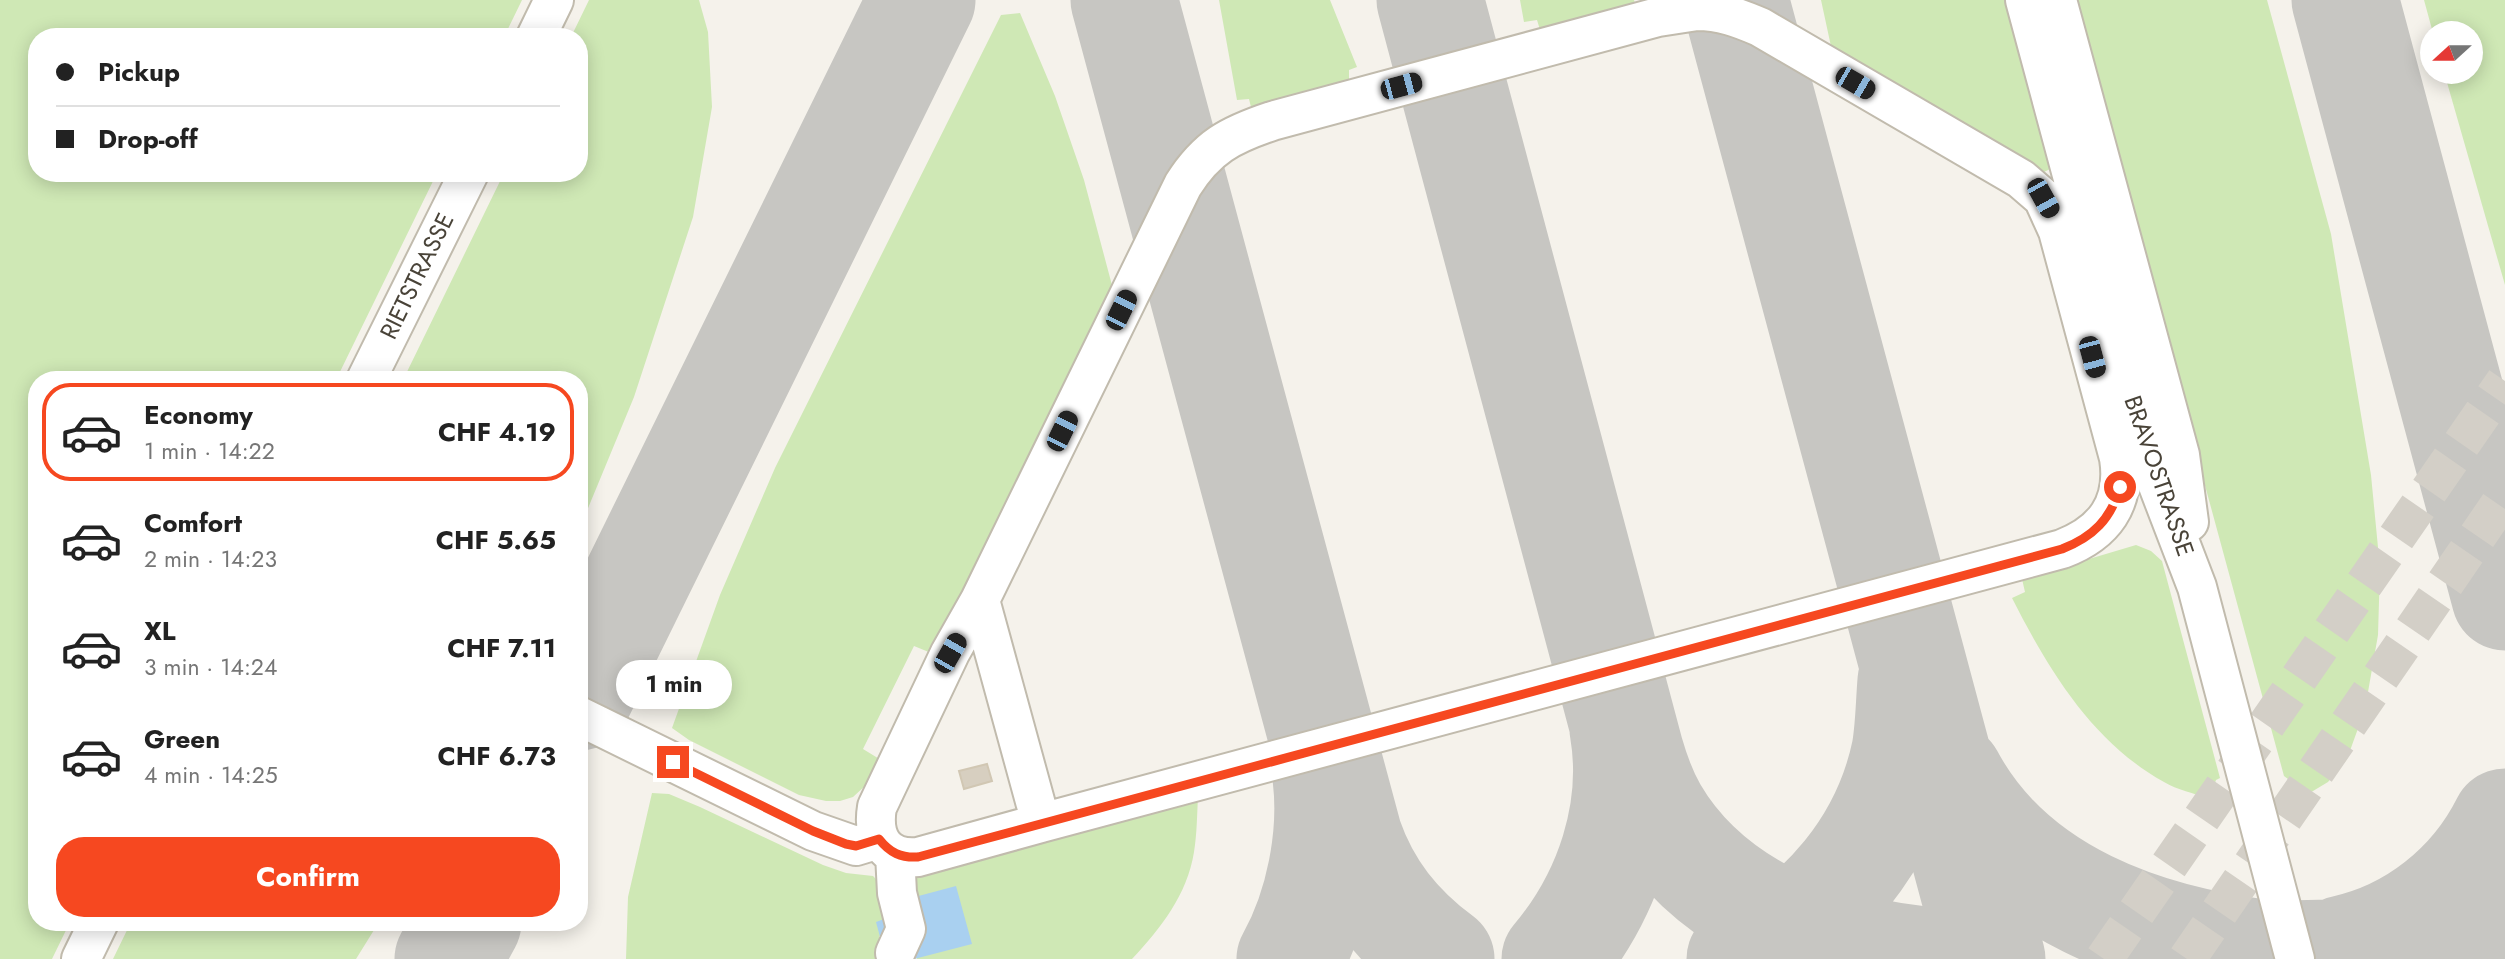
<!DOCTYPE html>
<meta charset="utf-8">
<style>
body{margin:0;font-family:Jost,sans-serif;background:#f6f6f6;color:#222;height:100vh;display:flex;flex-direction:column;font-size:26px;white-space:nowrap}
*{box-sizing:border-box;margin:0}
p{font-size:23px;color:#767676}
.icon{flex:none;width:38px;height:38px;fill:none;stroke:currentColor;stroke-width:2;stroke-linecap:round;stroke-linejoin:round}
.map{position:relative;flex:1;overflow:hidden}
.side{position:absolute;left:28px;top:371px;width:560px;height:560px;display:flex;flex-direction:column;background:#fff;border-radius:28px;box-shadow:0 4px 18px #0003}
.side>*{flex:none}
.banner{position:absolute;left:28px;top:28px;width:560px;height:154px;border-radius:28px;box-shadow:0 4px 18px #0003;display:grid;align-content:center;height:154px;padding:0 28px;background:#fff}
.needle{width:46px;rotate:249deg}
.controls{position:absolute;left:2420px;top:21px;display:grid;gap:14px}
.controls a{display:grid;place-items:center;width:63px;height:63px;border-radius:50%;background:#fff;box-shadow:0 4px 18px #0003;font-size:35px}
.end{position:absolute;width:32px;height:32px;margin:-16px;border:9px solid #f64820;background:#fff;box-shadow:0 0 0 4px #fff}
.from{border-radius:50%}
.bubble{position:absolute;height:49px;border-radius:24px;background:#fff;box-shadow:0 4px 18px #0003;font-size:23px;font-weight:700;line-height:49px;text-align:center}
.car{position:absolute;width:21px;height:42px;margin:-21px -10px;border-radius:9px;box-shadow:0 0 5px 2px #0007;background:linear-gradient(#222 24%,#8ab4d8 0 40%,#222 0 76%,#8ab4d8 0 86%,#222 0)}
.banner b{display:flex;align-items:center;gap:24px;height:66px;font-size:26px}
.banner b+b{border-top:2px solid #e0e0e0}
.banner i{width:18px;height:18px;background:#222}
ul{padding:12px 0 0;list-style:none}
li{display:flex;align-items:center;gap:21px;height:98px;margin:0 14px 10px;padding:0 14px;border:4px solid transparent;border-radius:28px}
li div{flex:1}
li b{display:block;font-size:26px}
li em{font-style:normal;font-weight:700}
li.on{border-color:#f64820}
li>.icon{width:63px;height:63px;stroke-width:1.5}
.button{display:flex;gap:14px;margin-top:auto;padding:14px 28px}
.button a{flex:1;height:80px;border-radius:28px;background:#f64820;color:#fff;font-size:28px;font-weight:700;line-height:80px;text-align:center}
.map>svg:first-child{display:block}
.green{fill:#cfe8b5}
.water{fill:#a9d0f0}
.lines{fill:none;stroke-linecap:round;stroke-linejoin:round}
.taxiway{stroke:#c7c6c2;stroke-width:107}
.building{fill:#d7cfc0;stroke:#d1c7b3;stroke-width:2}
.minor-tunnel{stroke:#d3cfc7;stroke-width:38;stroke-dasharray:38 19;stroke-linecap:butt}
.minor-casing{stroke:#c1bbad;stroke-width:42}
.minor{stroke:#fff;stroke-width:38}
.route{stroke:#f64820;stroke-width:9}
.labels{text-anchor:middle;stroke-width:5;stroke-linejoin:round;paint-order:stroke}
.street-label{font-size:24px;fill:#494338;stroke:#fff}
</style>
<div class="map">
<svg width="2505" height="959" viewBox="0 0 2505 959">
<rect width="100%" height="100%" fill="#f5f2eb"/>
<!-- green -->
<path class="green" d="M0 0H522L504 37H37V173H437L336 380H37V922H70L52 959H0Z
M589 0H699L708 32 712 107 693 217 634 397 579 530V380H403L504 173H579V37H571Z
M1219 0H1330L1357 67 1349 70V84L1252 111 1249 99 1237 100Z
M1520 0H1634L1636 7 1541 33 1537 20 1524 22Z
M1821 0H2009L2050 169 2042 173 1832 51Z
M2073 0H2267L2331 234 2371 475 2380 568 2378 635 2365 709 2347 759 2328 782 2308 794 2284 776Z
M2424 0H2505V285L2444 72H2471V33H2433Z
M1020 13 1055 96 1084 180 1113 289 936 655 914 646 863 749 881 760 866 785 853 797 840 801H826L799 795 689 740 672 728 720 595 775 468 1001 15Z
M2136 545 2151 551 2162 561 2220 778 2216 780 2209 799C2194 793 2177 790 2164 782 2092 742 2048 669 2012 598L2025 592 2022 579Z
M652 793 669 794 700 807 823 865 846 873 873 876 882 885 891 932 879 936 885 959H626L628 897Z
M1198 797C1197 815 1197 834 1194 852 1187 895 1161 928 1132 959H917L914 946V875Z
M131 922H379L356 959H113Z"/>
<!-- water -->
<path class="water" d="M956 886 972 944 914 959H886L876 922 884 919 881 906Z"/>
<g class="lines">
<!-- taxiway -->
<path class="taxiway" d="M1124 0 1349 837C1367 889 1398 927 1441 959
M1430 0 1630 751C1636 772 1643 792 1654 811 1707 902 1814 947 1915 959
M1735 0 1992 959
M2345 0 2505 597
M579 697 922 0
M1950 776C2013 894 2147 940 2272 954
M2343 949C2413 934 2473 886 2505 822
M2201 956 2505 949
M448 959 468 922
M1290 959C1319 907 1333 836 1326 777
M1555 959C1608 896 1637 811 1623 729
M1740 959C1823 918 1886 843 1905 751 1909 728 1909 705 1911 681"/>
</g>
<!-- building -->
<path class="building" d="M987 764 992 781 964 789 959 771Z"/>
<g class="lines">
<!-- minor-tunnel -->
<path class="minor-tunnel" d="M2104 959 2505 381
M2187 959 2505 496"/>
<!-- minor casing -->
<g class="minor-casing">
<path id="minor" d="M2025 0 2149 462 2197 587 2295 959
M2057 0 2180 455 2189 522
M1697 11C1721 11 1739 18 1760 27L2021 179 2043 198 2058 231 2119 458C2126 504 2104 533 2062 549L1041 823 980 600 1183 185C1207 147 1230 135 1272 121L1658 17Z
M536 37 554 0
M366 380 469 173
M980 600 950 653 877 807C872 837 884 860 918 857L1041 823
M579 716 813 831 856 846 879 839
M895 953 906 929 897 893 895 854
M81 959 99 922"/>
</g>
<!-- minor -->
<use href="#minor" class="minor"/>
</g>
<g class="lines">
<!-- route -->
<path class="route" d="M673 762 813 831 846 844 856 846 879 839C890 853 901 858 918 857L2062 549C2093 537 2111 519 2120 487"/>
</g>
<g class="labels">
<!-- street labels -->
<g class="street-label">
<text transform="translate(417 276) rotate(-64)" y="8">RIETSTRASSE</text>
<text transform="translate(2159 476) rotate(71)" y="8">BRAVOSTRASSE</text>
</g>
</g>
</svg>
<div class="controls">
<a><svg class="needle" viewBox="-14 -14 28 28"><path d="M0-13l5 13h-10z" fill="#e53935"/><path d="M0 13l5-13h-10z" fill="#767676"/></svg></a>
</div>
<i class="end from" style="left:2120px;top:487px"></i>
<i class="end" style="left:673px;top:762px"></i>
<div class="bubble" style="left:616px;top:660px;width:116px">1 min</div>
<i class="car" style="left:1855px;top:83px;rotate:120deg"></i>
<i class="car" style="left:1401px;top:86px;rotate:75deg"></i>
<i class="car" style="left:2043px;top:198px;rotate:151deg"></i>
<i class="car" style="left:1121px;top:310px;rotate:26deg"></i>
<i class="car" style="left:2092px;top:357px;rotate:165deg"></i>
<i class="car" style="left:1062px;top:431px;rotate:26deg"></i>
<i class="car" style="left:950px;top:653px;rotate:30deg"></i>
<div class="banner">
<b><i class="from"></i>Pickup</b>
<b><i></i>Drop-off</b>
</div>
<section class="side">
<ul>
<li class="on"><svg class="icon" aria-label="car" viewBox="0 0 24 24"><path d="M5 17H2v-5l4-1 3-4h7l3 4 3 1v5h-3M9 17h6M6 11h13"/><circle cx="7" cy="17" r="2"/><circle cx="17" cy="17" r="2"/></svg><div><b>Economy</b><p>1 min · 14:22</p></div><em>CHF 4.19</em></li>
<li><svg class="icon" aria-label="car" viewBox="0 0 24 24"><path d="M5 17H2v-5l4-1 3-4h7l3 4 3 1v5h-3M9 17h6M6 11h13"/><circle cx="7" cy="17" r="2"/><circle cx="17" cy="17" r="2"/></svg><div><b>Comfort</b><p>2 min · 14:23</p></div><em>CHF 5.65</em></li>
<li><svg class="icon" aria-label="car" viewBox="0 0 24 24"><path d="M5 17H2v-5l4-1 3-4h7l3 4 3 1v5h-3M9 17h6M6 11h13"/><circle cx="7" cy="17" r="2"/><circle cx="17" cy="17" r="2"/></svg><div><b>XL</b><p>3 min · 14:24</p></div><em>CHF 7.11</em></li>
<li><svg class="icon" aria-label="car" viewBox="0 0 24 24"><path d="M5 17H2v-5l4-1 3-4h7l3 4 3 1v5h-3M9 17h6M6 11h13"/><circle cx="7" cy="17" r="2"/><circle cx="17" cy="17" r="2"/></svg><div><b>Green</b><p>4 min · 14:25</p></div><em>CHF 6.73</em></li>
</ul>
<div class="button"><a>Confirm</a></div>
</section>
</div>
